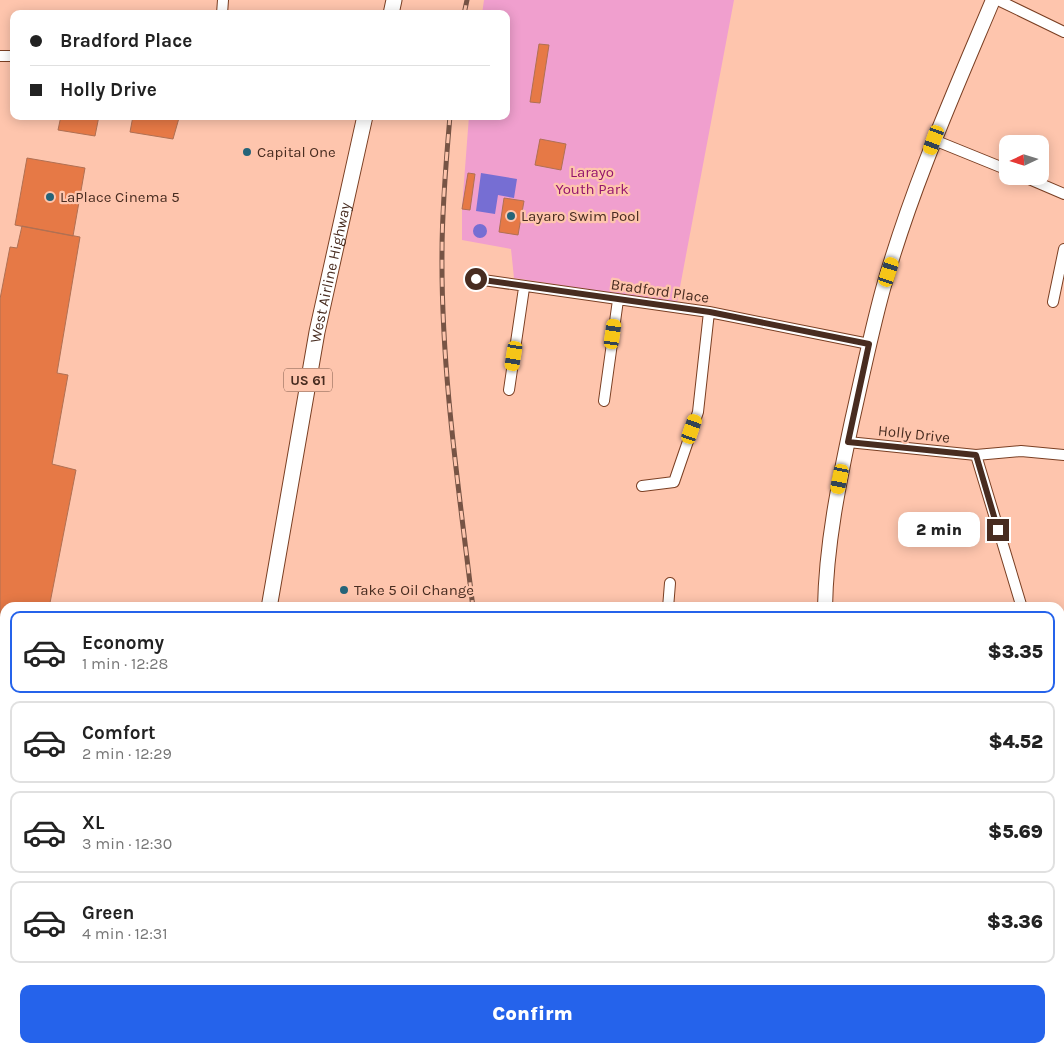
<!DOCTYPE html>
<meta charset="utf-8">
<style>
body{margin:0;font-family:Karla,sans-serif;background:#f2f2f2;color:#222;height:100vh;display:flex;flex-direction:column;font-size:19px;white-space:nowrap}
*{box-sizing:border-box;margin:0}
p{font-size:16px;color:#767676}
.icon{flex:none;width:28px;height:28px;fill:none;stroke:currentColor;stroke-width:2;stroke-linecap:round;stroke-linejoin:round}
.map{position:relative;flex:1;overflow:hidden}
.side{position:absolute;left:0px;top:602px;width:1065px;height:451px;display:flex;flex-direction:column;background:#fff;border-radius:15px 15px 0 0;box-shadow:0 2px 12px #0003}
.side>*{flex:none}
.guide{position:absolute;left:10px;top:10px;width:500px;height:110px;border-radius:10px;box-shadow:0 2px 12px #0003;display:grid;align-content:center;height:110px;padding:0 20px;background:#fff}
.needle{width:32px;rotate:266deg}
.tools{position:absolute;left:999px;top:135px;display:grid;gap:10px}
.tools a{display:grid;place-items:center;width:50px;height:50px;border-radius:10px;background:#fff;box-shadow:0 2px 12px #0003;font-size:25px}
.end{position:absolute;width:22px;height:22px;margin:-11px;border:6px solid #482c20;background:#fff;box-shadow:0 0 0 2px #fff}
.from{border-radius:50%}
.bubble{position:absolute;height:35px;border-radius:10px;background:#fff;box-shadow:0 2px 12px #0003;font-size:16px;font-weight:800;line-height:35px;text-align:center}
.car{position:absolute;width:15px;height:30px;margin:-15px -8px;border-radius:6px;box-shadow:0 0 4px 1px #0007;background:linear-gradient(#f5c518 24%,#345 0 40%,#f5c518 0 76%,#345 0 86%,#f5c518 0)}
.guide b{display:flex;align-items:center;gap:18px;height:48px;font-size:19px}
.guide b+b{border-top:1px solid #e0e0e0}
.guide i{width:12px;height:12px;background:#222}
ul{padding:9px 0 0;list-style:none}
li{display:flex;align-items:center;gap:15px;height:82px;margin:0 10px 8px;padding:0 10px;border:2px solid #e0e0e0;border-radius:10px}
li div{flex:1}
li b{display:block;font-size:19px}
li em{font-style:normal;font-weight:800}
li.on{border-color:#2563eb}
li>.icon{width:45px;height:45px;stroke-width:1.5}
.cta{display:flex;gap:10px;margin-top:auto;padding:10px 20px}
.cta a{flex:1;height:58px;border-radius:10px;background:#2563eb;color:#fff;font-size:20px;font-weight:800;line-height:58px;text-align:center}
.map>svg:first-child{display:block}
.green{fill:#f09fce}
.water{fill:#766ed3}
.building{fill:#e67946;stroke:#b07053}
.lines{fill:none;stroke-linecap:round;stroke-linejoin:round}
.minor-casing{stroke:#7a3f23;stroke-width:12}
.major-casing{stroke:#7a3f23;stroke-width:16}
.highway-casing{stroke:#7a3f23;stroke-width:17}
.minor{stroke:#fff;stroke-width:10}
.major{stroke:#fff;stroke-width:14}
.highway{stroke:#fff;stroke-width:15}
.rail-casing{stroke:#775445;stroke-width:5}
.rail{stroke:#fec5ad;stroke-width:3;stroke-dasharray:9;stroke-linecap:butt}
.route{stroke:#482c20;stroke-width:6}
.poi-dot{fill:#256479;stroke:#fec5ad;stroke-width:2}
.labels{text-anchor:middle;stroke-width:4.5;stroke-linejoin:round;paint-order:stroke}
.shield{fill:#fec5ad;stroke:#7f5a4a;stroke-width:1}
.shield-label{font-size:14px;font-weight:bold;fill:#482c20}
.poi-label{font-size:15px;fill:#482c20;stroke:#fec5ad;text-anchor:start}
.park-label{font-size:15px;fill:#94146d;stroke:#fec5ad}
.street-label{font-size:15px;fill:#482c20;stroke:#fec5ad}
</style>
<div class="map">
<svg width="1064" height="1053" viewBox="0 0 1064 1053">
<rect width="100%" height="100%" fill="#fec5ad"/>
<!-- green -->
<path class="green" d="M484 0H734L677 303 514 278 511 249 462 240V208L469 116H506V14H482Z"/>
<!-- water -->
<path class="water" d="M481 173 517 179 514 198 498 195 495 214 476 211Z
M473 231a7 7 0 1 1 14 0a7 7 0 1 1-14 0Z"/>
<!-- building -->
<path class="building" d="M539 44 549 45 540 103 530 102Z
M61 116H99L95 136 58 130Z
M133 116H170L179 118 173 139 130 132Z
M540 139 566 144 561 170 535 165Z
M27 158 85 168 73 236 15 225Z
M468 173 475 174 470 210 462 209Z
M504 198 524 201 518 235 499 232Z
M22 226 80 237 57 373 68 375 52 464 76 470 49 608H5V774L0 773V299L10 247 17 248Z
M89 1049H143V1053H89Z
M372 1049H411V1053H373Z"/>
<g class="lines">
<!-- minor casing -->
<g class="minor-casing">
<path id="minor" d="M998 0 1064 32
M222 14 223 0
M0 56H14
M934 140 1008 170
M1022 176 1064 194
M476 279 709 312 869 344
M1053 302 1064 249
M509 390 524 288
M604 401 618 300
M848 442 976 455 1021 451 1064 455
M976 455 1022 608
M642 486 674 482 698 412 709 312
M668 608 670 583
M1060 695 1064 701
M1060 781 1064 778
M0 916H5
M1060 972 1064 971
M500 1049V1053
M758 1049V1053"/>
</g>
<!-- major casing -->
<g class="major-casing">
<path id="major" d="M825 608C826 545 839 482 852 421 862 377 871 333 883 289 911 189 953 95 993 0
M825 1053V1049"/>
</g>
<!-- highway casing -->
<g class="highway-casing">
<g id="highway">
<path d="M391 14 394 0"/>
<path id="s1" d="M269 608 317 332 365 116"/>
<path d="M208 1053V1049"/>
</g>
</g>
<!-- minor -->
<use href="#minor" class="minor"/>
<!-- major -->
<use href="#major" class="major"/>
<!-- highway -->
<use href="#highway" class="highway"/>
<!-- rail casing -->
<g class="rail-casing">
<path id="rail" d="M464 14 467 0
M450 116C446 162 442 207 442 253 441 371 459 490 473 608
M524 1049 525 1053"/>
</g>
<!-- rail -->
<use href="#rail" class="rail"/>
</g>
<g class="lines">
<!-- route -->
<path class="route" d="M476 279 710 312 869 344 848 442 976 455 998 530"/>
</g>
<!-- markers -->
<g class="poi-dot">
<circle cx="247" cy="152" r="5"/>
<circle cx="50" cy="197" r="5"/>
<circle cx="511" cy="216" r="5"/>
<circle cx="344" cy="590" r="5"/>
</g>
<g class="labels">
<!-- shield labels -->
<rect class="shield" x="284" y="368.5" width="48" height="23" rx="4"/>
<g class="shield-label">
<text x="308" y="385">US 61</text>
</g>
<!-- poi labels -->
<g class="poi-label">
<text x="257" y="157">Capital One</text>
<text x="60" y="202">LaPlace Cinema 5</text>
<text x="521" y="221">Layaro Swim Pool</text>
<text x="354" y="595">Take 5 Oil Change</text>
</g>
<!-- park labels -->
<g class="park-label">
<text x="592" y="177">Larayo<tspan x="592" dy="17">Youth Park</tspan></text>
</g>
<!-- street labels -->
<g class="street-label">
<text dy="5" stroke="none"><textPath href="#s1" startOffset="341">West Airline Highway</textPath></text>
<text transform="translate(660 291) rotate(8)" y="5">Bradford Place</text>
<text transform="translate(914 434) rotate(6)" y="5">Holly Drive</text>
</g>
</g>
</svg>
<div class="tools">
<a><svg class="needle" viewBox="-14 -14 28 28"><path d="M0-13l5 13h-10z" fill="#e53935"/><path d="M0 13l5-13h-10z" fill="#767676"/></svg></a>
</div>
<i class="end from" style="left:476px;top:279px"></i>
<i class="end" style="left:998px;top:530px"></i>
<div class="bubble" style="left:898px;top:512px;width:82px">2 min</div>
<i class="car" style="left:934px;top:140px;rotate:200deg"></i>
<i class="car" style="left:889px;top:272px;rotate:18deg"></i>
<i class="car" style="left:613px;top:334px;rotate:8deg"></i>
<i class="car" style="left:514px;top:356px;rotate:189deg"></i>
<i class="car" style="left:692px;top:429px;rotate:19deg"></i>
<i class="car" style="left:840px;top:479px;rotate:191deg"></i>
<div class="guide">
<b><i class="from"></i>Bradford Place</b>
<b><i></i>Holly Drive</b>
</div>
<section class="side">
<ul>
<li class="on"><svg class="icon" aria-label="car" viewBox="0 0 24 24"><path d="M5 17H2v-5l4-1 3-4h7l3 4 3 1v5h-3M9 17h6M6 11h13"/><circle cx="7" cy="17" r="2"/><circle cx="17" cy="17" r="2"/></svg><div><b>Economy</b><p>1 min · 12:28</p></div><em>$3.35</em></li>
<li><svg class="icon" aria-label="car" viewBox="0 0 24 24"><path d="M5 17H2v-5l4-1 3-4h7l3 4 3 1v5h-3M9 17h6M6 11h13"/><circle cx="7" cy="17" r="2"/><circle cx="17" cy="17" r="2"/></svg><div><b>Comfort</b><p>2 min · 12:29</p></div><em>$4.52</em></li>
<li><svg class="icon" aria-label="car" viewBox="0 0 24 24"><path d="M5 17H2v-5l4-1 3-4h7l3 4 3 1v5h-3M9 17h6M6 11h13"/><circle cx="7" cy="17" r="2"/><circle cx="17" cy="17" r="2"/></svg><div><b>XL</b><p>3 min · 12:30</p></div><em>$5.69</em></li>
<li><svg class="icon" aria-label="car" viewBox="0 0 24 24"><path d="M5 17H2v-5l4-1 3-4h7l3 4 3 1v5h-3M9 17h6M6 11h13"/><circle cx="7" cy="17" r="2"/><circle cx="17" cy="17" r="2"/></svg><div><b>Green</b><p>4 min · 12:31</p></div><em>$3.36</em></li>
</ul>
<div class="cta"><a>Confirm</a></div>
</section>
</div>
